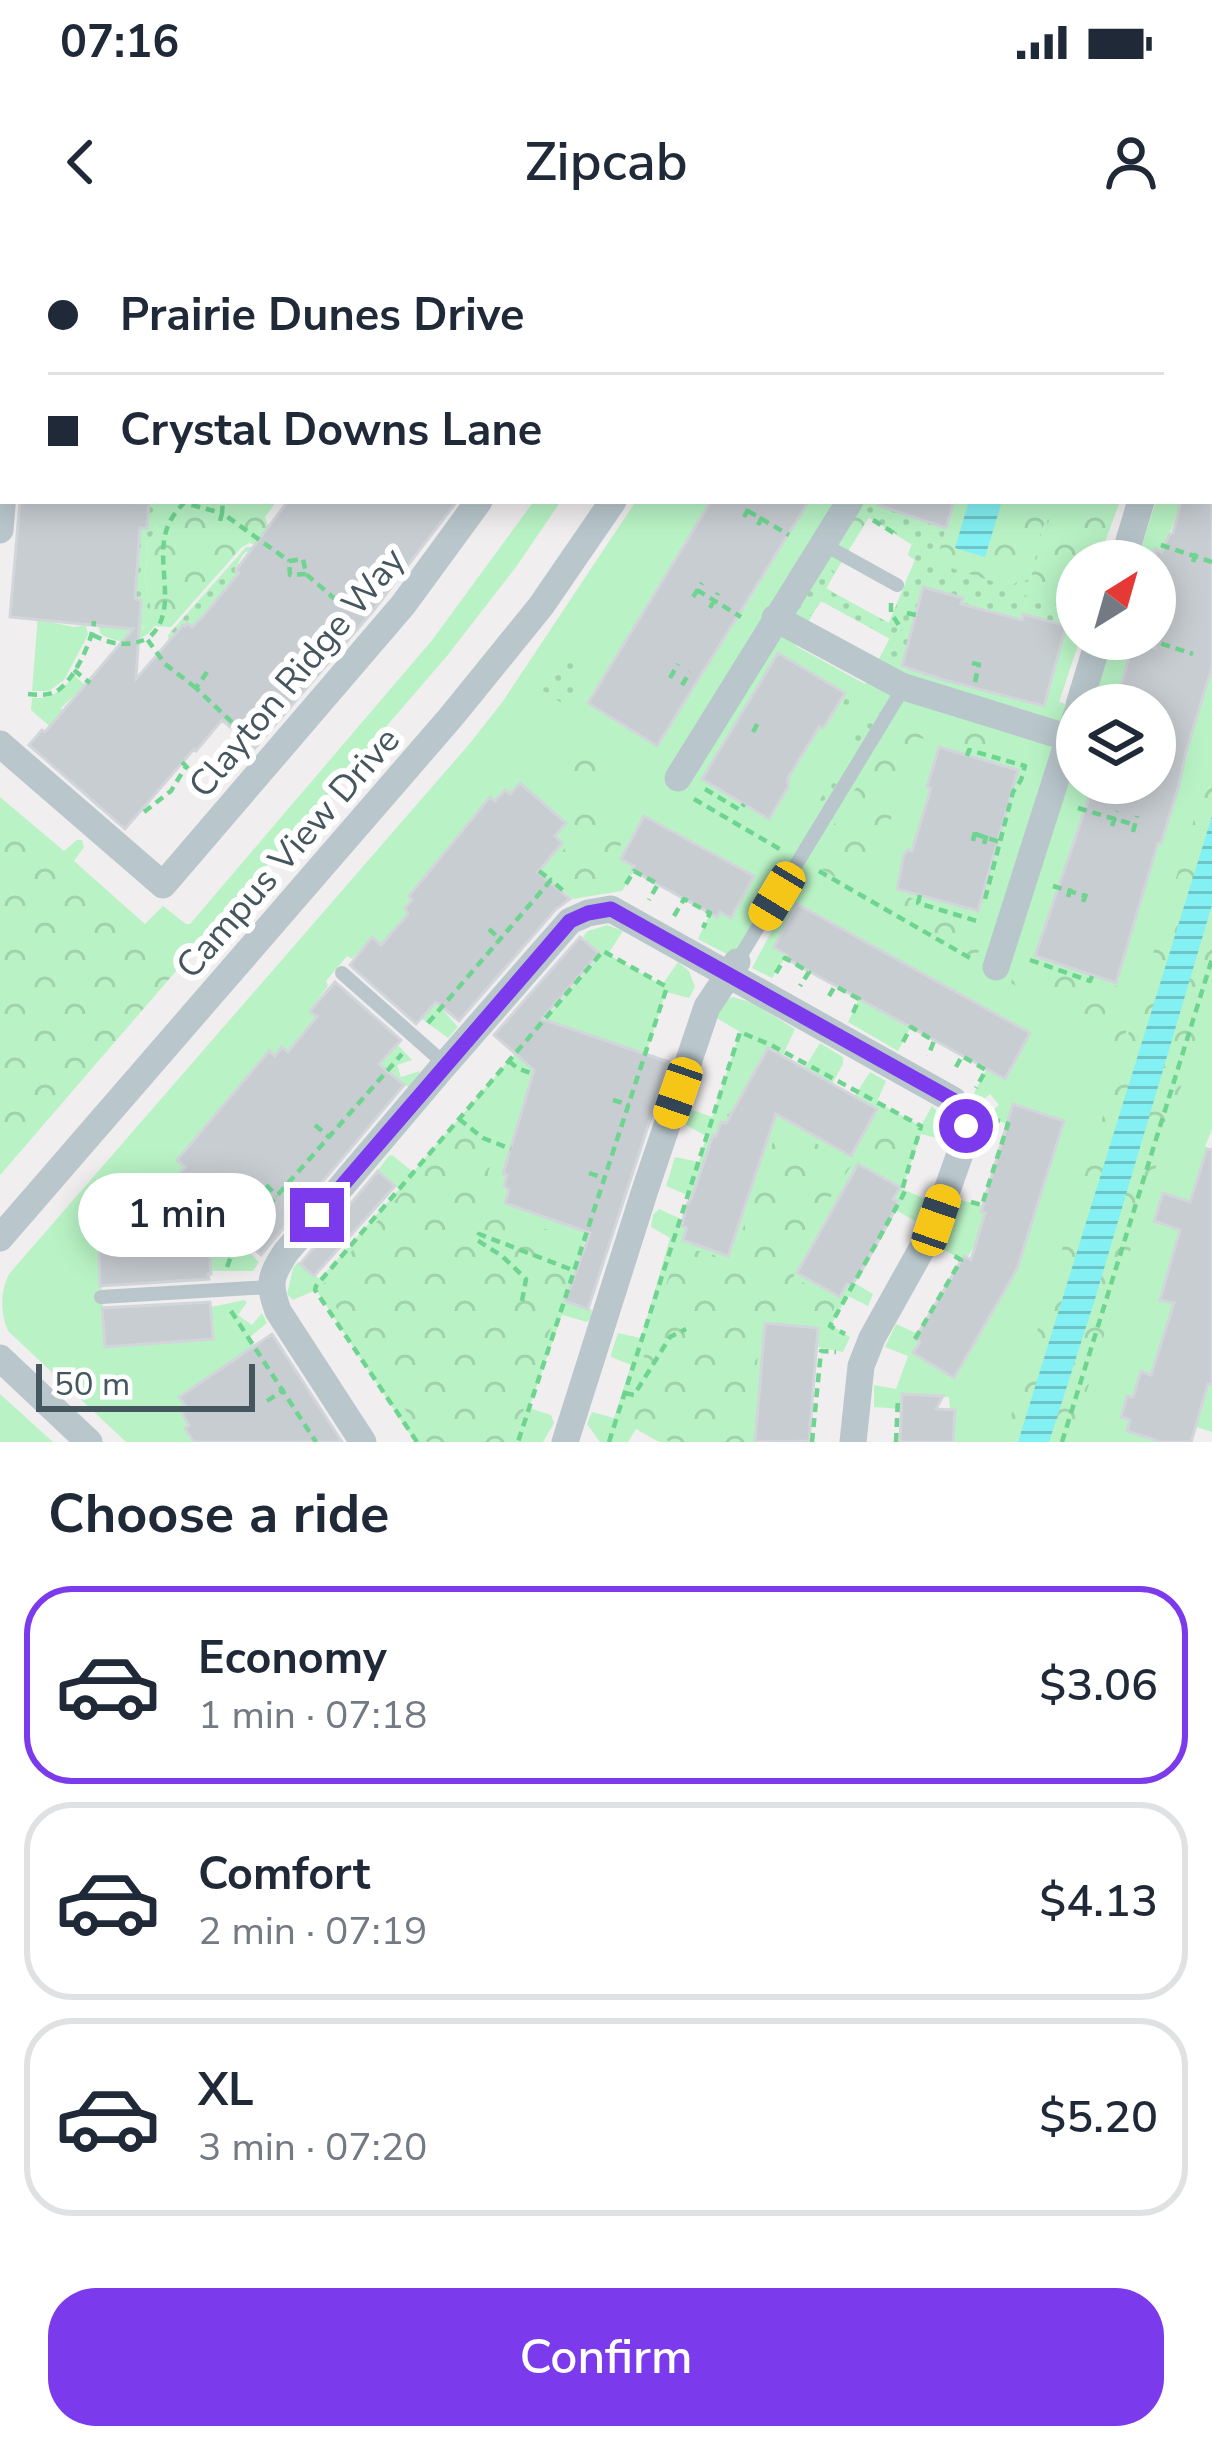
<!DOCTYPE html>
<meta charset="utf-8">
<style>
body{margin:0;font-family:"Nunito Sans",sans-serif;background:#f2f2f3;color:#1f2937;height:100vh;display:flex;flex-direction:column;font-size:45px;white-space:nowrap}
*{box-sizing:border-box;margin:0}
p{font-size:39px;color:#747a83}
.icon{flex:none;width:66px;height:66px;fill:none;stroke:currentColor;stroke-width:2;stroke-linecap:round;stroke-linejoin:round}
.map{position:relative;height:1202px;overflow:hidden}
.details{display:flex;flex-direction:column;background:#fff;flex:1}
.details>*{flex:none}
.guide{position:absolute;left:0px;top:0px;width:1212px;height:264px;box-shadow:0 6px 30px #0003;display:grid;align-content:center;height:264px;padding:0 48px;background:#fff}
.needle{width:78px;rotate:37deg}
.fabs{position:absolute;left:1056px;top:300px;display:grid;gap:24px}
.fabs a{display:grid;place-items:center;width:120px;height:120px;border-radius:50%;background:#fff;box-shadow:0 6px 30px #0003;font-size:60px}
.scale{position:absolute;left:36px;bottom:30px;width:219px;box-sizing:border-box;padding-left:12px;border:6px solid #45565e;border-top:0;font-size:33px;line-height:42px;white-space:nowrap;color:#45565e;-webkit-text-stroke:9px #fff;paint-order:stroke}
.end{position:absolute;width:54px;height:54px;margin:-27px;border:15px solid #7c3aed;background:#fff;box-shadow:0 0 0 6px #fff}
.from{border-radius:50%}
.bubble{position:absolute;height:84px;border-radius:42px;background:#fff;box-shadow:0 6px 30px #0003;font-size:39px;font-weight:600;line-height:84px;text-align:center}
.car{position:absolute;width:36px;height:72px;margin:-36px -18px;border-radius:15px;box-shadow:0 0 9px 3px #0007;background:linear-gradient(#f5c518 24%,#345 0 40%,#f5c518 0 76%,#345 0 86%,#f5c518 0)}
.guide b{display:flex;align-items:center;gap:42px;height:114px;font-size:45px}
.guide b+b{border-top:3px solid #e0e1e3}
.guide i{width:30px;height:30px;background:#1f2937}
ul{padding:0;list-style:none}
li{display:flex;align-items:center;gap:36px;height:198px;margin:0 24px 18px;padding:0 24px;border:6px solid #e0e1e3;border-radius:48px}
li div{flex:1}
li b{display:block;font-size:45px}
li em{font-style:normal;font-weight:600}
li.on{border-color:#7c3aed}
li>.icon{width:108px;height:108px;stroke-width:1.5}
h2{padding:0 48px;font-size:54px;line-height:144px}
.primary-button{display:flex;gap:24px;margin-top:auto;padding:24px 48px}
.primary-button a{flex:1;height:138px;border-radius:48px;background:#7c3aed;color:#fff;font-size:48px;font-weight:600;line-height:138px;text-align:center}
.status{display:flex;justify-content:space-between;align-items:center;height:84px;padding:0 60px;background:#fff;direction:ltr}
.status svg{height:33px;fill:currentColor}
header{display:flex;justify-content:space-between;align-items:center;height:156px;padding:0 48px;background:#fff;font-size:54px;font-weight:600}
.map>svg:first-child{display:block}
.grass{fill:#b9f3c5;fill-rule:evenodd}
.park{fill:url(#park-crowns)}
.garden{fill:url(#garden-dots)}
.water{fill:url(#water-rules)}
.building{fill:#c8cdd2;stroke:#d2d6db;stroke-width:3}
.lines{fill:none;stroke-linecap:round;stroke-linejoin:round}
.path{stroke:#6ed490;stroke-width:4.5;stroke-dasharray:9 6;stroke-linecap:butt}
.service{stroke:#b9c7cd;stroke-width:14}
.minor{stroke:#b9c7cd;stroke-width:27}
.tertiary{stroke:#b9c7cd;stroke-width:36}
.route{stroke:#7c3aed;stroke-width:15}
.labels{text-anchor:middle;stroke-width:12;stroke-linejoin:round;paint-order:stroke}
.street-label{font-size:36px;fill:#45565e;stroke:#fff}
</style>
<div class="status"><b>07:16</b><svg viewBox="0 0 49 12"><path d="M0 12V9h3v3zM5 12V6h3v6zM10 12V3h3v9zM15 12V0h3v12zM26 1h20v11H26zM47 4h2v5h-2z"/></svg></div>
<header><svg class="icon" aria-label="back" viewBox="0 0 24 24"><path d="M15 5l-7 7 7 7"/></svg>Zipcab<svg class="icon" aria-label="person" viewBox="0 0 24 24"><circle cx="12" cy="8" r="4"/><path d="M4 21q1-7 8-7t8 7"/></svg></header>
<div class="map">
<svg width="1212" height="1202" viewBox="0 0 1212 1202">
<defs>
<pattern id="park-crowns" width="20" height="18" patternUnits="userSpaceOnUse" patternTransform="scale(3)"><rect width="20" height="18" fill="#b9f3c5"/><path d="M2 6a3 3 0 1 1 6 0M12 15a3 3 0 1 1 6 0" fill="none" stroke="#a0d2ac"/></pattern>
<pattern id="garden-dots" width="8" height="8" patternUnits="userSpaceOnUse" patternTransform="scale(3)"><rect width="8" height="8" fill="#b9f3c5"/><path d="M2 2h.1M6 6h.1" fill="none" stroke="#a0d2ac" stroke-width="1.8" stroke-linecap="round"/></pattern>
<pattern id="water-rules" width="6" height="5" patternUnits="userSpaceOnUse" patternTransform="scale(3)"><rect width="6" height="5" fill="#83f0f3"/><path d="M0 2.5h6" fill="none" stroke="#6dc5c8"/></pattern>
</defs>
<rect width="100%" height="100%" fill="#f1eeef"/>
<!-- grass -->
<path class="grass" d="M47 261 45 381 74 387 86 385 88 395 64 440 49 451H32Z
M151 261 177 263 157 381C148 404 120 406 101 394L98 386 144 388 150 361 145 341 148 302 156 287Z
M534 261H561L516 327 447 416 0 935V557L64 611 77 600H82L84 607 74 621 145 684 163 666 186 684H190L433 399Z
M636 261H711L673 326 744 369 785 301 718 261 792 288 809 261H903L1106 313V321H1077V399H1080L1059 462 1077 468V543H1094L1088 562 1167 584 1188 513 1155 503H1189L1212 427V889L1205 907 1211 909 1190 962 1154 981 1212 1001 1161 1060 1212 1074 1192 1084 1169 1078 1158 1114 1190 1138 1211 1145 1212 1143V1192L1196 1187 1190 1147 1142 1132 1133 1157 1127 1156 1121 1176 1130 1180 1127 1191 1161 1202H953L949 1157 903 1154 902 1169 874 1167V1145L896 1149 908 1116 885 1107 896 1084 918 1094 916 1099 920 1102 914 1114 954 1137 1017 1030 975 1005 967 1018 964 1016 961 1020 940 1007 960 960 982 965 980 971 985 973 982 986 1027 999 1064 881 1018 866 1008 884 985 877 999 865 990 854 984 859 982 856 976 859 974 853 986 830 993 833 996 829 1008 834 1030 793 921 733 909 786 911 787 898 811 848 782 859 759 870 765 873 761 774 707 787 715 772 738 752 728 803 632 795 627 738 720 698 699 710 673 720 672 731 678 754 636 645 576 621 618 634 626V631L622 651 573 659 539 631 562 603 555 596 566 582 520 543 510 554 505 551 495 561 490 558 454 600 459 605 409 656 412 660 405 668 408 674 400 684 549 644 443 770 458 787 448 798 422 779 440 756 372 698 352 719 347 716 326 741 328 746 310 770 376 827 396 803 412 820 397 825 401 837 420 831 415 846 411 849 390 833 334 898 288 812 282 807 275 816 269 812 177 919 185 927 174 941 219 980 279 959 241 1004 259 1022 253 1031H211L208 1003 99 1011 106 1107 213 1099 211 1067 244 1060 247 1062 238 1075 252 1085 262 1073 267 1083 250 1097 282 1151 229 1123 179 1157 188 1169 182 1173 189 1185 185 1189 194 1202H126L8 1091C0 1072 0 1052 9 1034L471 502 503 461ZM869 277 912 304 908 315 915 320 889 384 826 348ZM662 339 733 382 700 437 667 417 659 432 691 452 657 506 588 463ZM923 348 962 357 961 364 1022 380 1023 375 1066 386 1044 466 902 428ZM820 360 890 399 865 444 796 406ZM778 413 844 453 825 486 819 487 785 543 788 548 768 579 703 538ZM939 507 996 607 978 671 897 649 907 611H912L931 548 927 546ZM1082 577 1158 600 1116 743 1035 715Z
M1156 261H1181L1168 299 1212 328 1159 311 1155 321H1123L1137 320Z
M1099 399H1155L1212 425 1135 401 1114 465H1079Z
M74 435 85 445 61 468 129 548 149 565 144 568 31 470 32 458C52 459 62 451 74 435Z
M607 685 623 691 608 714 662 745 678 722 689 731 695 747 689 758 666 752 629 865 614 822 619 805 562 786 540 811 523 864 530 867 504 934 507 935 509 950 505 963 558 981 606 939 565 1060 592 1070 591 1078 587 1082 562 1075 529 1168 551 1175 554 1183 543 1202H415L316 1050 293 1060 287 1054 293 1028 298 1022 320 1039 399 949 378 930 389 916 392 915 413 932 599 716 583 696 588 691Z
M733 757 753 763 795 789 782 817 843 905 854 910 877 870 854 857 870 832 886 841 877 862 921 886 932 866C940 873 945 884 944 895L941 899 921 894 902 949 926 959 915 981 894 969 898 962 893 959 899 947 798 1033 839 1057 847 1044 853 1042 873 1054 868 1066 848 1056 831 1085 850 1097 843 1112 817 1107 818 1088 765 1084 756 1202H659L636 1189 628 1202H600L587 1184 592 1172 614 1178 631 1125 611 1117V1114L618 1093 641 1098 670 998 651 987 653 975 659 969 679 978 682 986 687 988 684 1001 728 1015 767 897 721 882 716 896H713L692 957 666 946 675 917 699 922 706 896 686 885 690 869 712 877 740 792 715 777 725 760Z
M820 803 843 817V824L832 844 804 829Z
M0 1154 53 1202H0Z"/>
<!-- park -->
<path class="park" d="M177 261H277L265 277 273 299 261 307 249 303 242 307 171 387 153 386C156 338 142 300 177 261Z
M871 261H1120L1098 321H1077V380L1072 395 1065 392V386L1023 375 1022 380 961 364 962 357 923 348 902 428 880 418 890 398 821 361 811 376H808L819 328 835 332 826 349 889 383 915 320 908 315 912 305 869 277 851 305 846 304 841 298 857 269 867 268Z
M911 471 1033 511 1038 527 1034 539 1026 536V525L916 497 871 644 914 659 917 667 986 688 976 719 811 623 900 474Z
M565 503 576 506 597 519 600 544 595 549 596 562 603 576 618 590 621 604 616 617 620 643C603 655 587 650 569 646L559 628 558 617 570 602 567 590C579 570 586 555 574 532 568 521 565 517 565 503Z
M1212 521V746L1071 1202H1003Z
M0 559 182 724 0 935Z
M1019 719 1095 745 1101 742 1138 753 1122 805 1011 743Z
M737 841C746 871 812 901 840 916L860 908 881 877 891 875 905 884 915 896 910 915 895 939 863 921 851 926 793 1014 794 1037 836 1063 833 1071 818 1084 760 1080 752 1202H670L625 1177 673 1023 681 1010 699 1011 732 1020 774 899C758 887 737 885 722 872L726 849Z
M455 890 480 900 496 913 488 932 497 967 575 1002 568 1037 513 1202H427L322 1046Z"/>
<!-- garden -->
<path class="garden" d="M136 261H151L156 282 155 290 148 302 145 341 150 361V372L146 385 140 390 103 388 98 386 140 384 142 361 135 359 140 288H147L149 264Z
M871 261H904L900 273 946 287 936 323 1010 347 1028 334 1051 261H1055L1031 337 1011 351 1076 372 1070 388 1024 375 1022 380 961 364 962 357 923 348 902 428 880 418 890 398 821 361 811 376 797 371 824 325 835 332 826 349 889 383 915 320 908 315 912 304 863 274Z
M246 307H252L261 315C241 306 244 316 235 329L239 333 192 387 183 385 169 407 168 395Z
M571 416 587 424 574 433 571 440 580 455 575 462 563 464 542 450 565 419Z
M845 457 872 469 859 493 875 469 881 472 800 603 795 601 854 504 826 486 830 484 849 493 855 488 863 473 861 469 843 464Z"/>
<!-- water -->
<path class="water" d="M969 261H1002L985 317 955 308Z
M1212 576V665L1095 1059 1049 1202H1018Z"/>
<!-- building -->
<path class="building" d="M20 261 149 263 147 288H140L139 303 135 359 141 360 136 439 183 385 185 386 187 383 192 387 204 375 239 333 236 330 288 261H457L373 371 255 508 222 480 196 511 194 509 125 589 29 505 42 490 45 492 133 389 10 377Z
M711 261H809L657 506 588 463Z
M879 261H954L946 288 878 265Z
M1181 261H1212V427L1186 512 1178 549 1161 603H1158L1116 743 1035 716 1094 543H1155V465H1115L1134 401 1155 408V309L1162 312 1169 295 1173 293Z
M923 347 963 358 961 364 1022 380 1023 374 1066 386 1044 466 944 440 902 426Z
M778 413 845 453 824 487H819L788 538V547L769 579 702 539Z
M939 507 1018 530 978 671 897 649 904 614 908 610 912 611 931 548 927 547Z
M520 543 566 583 555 596 562 603 538 632 570 659 556 669 459 781 436 762 416 784 350 725 372 697 381 705 408 674 405 668 412 660 409 656 490 557 495 561 505 550 510 554Z
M644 576 754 636 731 678 720 672 717 677 632 630 634 626 621 619Z
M797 664 1030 793 1005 839 785 718 787 715 774 707Z
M580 697 599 713 542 779 669 822 588 1069 565 1061 590 993 505 963 509 950 504 946 507 935 503 934 534 830 494 795Z
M335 742 401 800 379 824 404 845 261 1015 173 940 185 927 177 920 269 811 275 816 282 807 288 812 317 777 310 771Z
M768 808 877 869 851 916 776 874 728 1016 683 1000 687 988 682 986 686 966 692 957 713 895 716 896 721 882 726 883Z
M1013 864 1064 881 1017 1029 954 1138 913 1113 920 1102 915 1099 964 1016 971 1020 985 973 981 972Z
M1207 909 1212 910V1145L1208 1144 1191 1202H1161L1127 1191 1130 1180 1121 1177 1127 1156 1133 1157 1141 1131 1151 1135 1174 1063 1160 1060 1180 990 1154 981 1163 953 1190 962Z
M858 924 900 947 893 959 898 961 890 980 862 1030 851 1046 847 1044 840 1057 797 1033Z
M378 931 395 946 314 1036 300 1024Z
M209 1003 211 1034H208L209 1039 100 1046 99 1011Z
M210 1062 213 1099 105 1107 102 1068Z
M765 1083 818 1088 809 1201 755 1202Z
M272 1094 342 1202H194L185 1189 189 1185 182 1173 188 1169 179 1157Z
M902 1154 943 1156 936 1169 955 1170 953 1202H900Z"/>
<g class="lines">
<!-- path -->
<path class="path" d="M650 3 651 0
M1209 151 1212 152
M1209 236 1212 237
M748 271 789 295
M744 277 751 264
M873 280 897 295
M220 281 222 273 289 321
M758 285 765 272
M1161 305 1212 322
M1193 322 1197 309
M306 334 290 335 289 321 303 319 306 334 344 367
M697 350 741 377
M693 357 702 343
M891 363V373L902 390
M710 368 718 353
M907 373 916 375
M93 395C110 404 125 407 144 400
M1147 399 1193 414
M972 423 986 426
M74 430 90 443
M207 432 196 448 238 488
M670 438 678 424
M975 442 979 424
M682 445 690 432
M196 448 165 424 147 399C179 375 157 329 165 296 167 283 175 272 184 263L222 273 223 261
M28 454C38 455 48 456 57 451 74 440 93 400 94 381
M753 492 760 479
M967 516 969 510 1025 526 1021 540 1013 552 985 659
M182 522 197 538
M705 549 740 570 744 564
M694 559 783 611
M1078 568 1135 585
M144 572 171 551 185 528
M1112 586 1117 571
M1133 592 1137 576
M975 594 1000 602
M973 601 976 587
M984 604 988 590
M539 631 551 640
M819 631 970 718
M626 644 634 631 658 644 649 660
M1053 646 1085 656
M920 655 918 663 980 682
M1068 657 1072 644
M1083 662 1088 649
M674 676 684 659 710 673 703 688
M489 689 501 700
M1030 720 1090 741 1092 736
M776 733 785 718 809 732 800 746
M829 756 835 746 859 759 853 773
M428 783 551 640 567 654
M903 802 911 787 934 801 928 816
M509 821 517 828 533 834
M956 827 962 816 986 830 976 848
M613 860 629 865
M459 879 483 898 511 909
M315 885 329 897
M589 933 606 939
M266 945 277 956
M971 962 982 965 1008 884 993 879
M227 1027 237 1001 402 814
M522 1061 526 1039 502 1016 477 1000 479 994 575 1031
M231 1071 316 1202
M915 1099 961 1020 953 1015
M625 1153 634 1155 670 1097 686 1089
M267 1161 282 1151
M417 1202 315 1050 316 1046 603 711 667 747 518 1202
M609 1202 740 792 771 805 921 886 902 950 905 951 902 957 830 1086 845 1094
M812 1202 821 1111 836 1112
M896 1202 898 1158
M1062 1202 1212 719"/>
<!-- service -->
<path class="service" d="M823 304 897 345
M799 620 904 447
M738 720 797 623
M342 733 445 824
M101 1057 269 1047"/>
<!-- minor -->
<path class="minor" d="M389 0 465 3
M1093 0 1103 3
M214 3 217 0
M756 3 757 0
M963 3 964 0
M1209 37 1212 27
M0 290 3 254
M1123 321 1141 261
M775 378 901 446 1069 498
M1079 465 1099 399
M0 504 163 645 403 365 479 261
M678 538 850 261
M996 727 1077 473
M0 998 451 477 541 366 613 261
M0 1118 89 1202
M363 1202 278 1071C268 1043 270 1037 286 1012L441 829 570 681 588 673 611 669 953 860 966 887 962 908 934 987 872 1098 861 1126 853 1202
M565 1202 645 950 707 767 737 722"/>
<!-- tertiary -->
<path class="tertiary" d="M39 3 43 0
M0 41 3 38"/>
</g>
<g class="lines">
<!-- route -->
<path class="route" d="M317 975 570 681 588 673 611 669 953 860 966 886"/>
</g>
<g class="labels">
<!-- street labels -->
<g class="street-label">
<text transform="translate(296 432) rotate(-50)" y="13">Clayton Ridge Way</text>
<text transform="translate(287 612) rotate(-49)" y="13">Campus View Drive</text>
</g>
</g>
</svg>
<div class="fabs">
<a><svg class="needle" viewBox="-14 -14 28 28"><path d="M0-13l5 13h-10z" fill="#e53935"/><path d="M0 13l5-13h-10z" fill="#747a83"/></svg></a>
<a><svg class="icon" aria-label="layers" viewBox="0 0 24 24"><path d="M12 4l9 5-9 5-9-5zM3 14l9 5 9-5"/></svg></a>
</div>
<div class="scale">50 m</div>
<i class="end from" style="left:966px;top:886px"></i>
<i class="end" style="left:317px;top:975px"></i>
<div class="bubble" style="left:78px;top:933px;width:198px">1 min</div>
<i class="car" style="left:777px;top:656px;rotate:211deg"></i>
<i class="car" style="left:678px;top:853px;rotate:199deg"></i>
<i class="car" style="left:936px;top:980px;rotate:19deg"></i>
<div class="guide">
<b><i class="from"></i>Prairie Dunes Drive</b>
<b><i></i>Crystal Downs Lane</b>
</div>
</div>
<section class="details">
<h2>Choose a ride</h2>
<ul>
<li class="on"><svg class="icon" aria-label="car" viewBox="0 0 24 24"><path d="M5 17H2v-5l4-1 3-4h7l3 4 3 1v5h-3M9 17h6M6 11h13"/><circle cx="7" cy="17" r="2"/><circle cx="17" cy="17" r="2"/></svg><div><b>Economy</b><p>1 min · 07:18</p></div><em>$3.06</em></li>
<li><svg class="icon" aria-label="car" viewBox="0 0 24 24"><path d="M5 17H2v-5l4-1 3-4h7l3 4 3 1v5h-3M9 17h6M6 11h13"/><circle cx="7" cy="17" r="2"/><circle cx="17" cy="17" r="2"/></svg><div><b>Comfort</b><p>2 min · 07:19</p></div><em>$4.13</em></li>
<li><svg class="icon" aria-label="car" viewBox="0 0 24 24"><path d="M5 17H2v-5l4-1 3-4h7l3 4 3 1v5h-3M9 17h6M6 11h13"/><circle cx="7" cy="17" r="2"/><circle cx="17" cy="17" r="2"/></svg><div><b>XL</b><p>3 min · 07:20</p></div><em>$5.20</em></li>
</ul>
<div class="primary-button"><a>Confirm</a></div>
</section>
